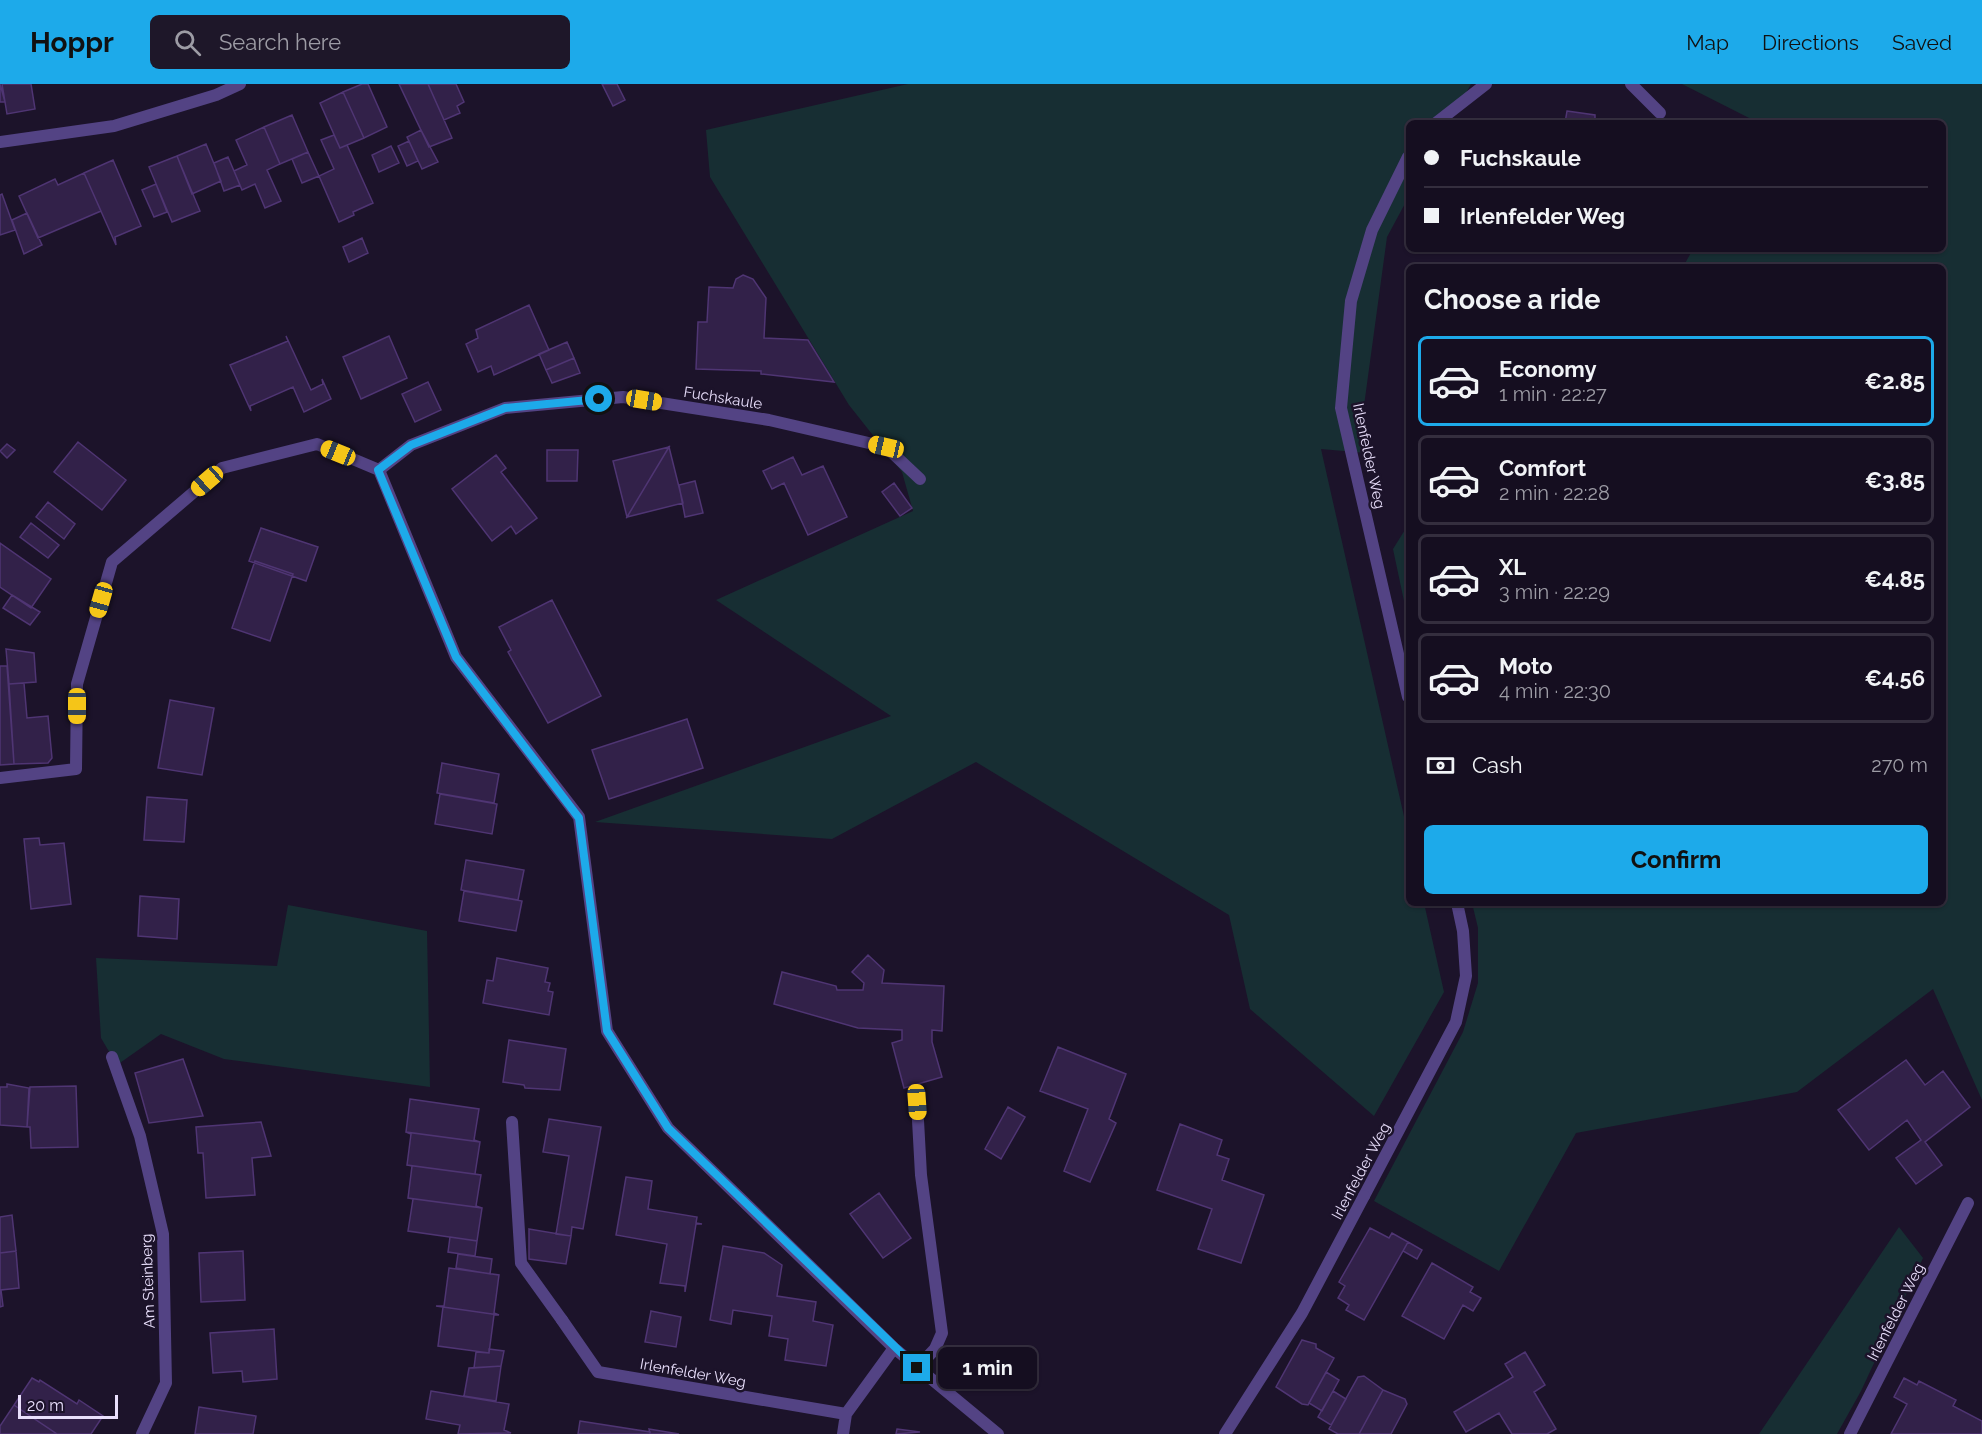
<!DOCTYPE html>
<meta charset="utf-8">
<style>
body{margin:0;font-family:Raleway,sans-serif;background:#1e1729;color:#f1f3f6;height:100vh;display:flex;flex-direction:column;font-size:22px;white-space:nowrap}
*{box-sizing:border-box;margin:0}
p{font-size:20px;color:#9d9ca5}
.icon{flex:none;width:33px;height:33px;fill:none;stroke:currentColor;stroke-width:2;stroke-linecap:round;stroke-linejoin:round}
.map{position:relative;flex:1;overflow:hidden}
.sheet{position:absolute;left:1406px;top:180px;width:540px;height:642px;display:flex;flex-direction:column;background:#150e20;border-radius:9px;box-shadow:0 2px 4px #0004,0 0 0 2px #342e3e}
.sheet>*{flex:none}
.guide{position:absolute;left:1406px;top:36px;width:540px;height:132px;border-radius:9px;box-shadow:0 2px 4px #0004,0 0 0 2px #342e3e;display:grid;align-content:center;height:132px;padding:0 18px;background:#150e20}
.scale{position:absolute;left:18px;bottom:15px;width:100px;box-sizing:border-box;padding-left:6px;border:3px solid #e9dffc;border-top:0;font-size:16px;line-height:21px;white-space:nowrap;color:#e9dffc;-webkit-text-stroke:4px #1c132a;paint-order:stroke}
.end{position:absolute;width:27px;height:27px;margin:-14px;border:8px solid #1daaea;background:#111;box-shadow:0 0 0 3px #111}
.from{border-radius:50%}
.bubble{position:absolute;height:42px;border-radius:9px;background:#150e20;box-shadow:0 2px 4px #0004,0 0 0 2px #342e3e;font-size:20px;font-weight:700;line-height:42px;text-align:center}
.car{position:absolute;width:18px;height:36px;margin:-18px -9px;border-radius:8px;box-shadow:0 0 4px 2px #0007;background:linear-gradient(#f5c518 24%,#345 0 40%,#f5c518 0 76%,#345 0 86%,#f5c518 0)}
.guide b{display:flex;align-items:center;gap:21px;height:57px;font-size:22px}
.guide b+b{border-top:2px solid #342e3e}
.guide i{width:15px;height:15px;background:#f1f3f6}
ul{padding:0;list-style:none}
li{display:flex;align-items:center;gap:18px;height:90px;margin:0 12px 9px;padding:0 6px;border:3px solid #342e3e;border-radius:9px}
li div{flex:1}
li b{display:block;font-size:22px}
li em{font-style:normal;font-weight:700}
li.active{border-color:#1daaea}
li>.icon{width:54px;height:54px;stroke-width:1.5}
h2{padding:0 18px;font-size:27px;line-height:72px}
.pay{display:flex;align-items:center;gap:15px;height:66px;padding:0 18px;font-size:22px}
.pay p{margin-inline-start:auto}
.primary-button{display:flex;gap:12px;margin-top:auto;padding:12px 18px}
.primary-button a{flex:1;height:69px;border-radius:9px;background:#1daaea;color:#111;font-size:24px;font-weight:700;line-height:69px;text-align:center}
header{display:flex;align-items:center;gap:36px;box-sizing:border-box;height:84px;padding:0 30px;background:#1daaea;color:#111}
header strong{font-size:28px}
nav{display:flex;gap:33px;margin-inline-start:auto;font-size:21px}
.search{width:420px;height:54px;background:#1e1729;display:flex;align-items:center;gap:15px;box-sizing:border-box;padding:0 21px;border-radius:9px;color:#9d9ca5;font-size:22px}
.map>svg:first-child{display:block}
.green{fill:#172e33}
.building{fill:#322149;stroke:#4f3573;stroke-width:1.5}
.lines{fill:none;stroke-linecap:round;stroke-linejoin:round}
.service{stroke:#534384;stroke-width:12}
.minor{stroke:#534384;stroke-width:12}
.route{stroke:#1daaea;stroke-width:8}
.labels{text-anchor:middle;stroke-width:5;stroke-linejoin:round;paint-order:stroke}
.street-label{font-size:15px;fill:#e9dffc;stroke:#1c132a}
</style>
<header>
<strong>Hoppr</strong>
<div class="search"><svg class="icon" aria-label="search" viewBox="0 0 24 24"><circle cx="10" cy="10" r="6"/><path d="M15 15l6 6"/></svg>Search here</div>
<nav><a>Map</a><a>Directions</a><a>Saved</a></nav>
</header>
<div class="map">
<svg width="1982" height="1350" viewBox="0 0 1982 1350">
<rect width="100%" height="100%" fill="#1c132a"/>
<!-- green -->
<path class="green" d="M908 0H1471L1449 39H1408V114L1387 153 1363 329 1366 369 1321 365 1408 750V819H1424L1444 908 1374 1032 1250 925 1229 831 976 678 832 755 595 738 891 632 716 516 913 427 902 388 849 321 710 93 706 46Z
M1682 0H1982V1016L1933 905 1797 1008 1576 1049 1499 1187 1374 1117 1463 948 1478 899V844L1472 819H1942V183H1683L1693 165H1942V39H1759Z
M1408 441V536L1393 465Z
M288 821 427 847 430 1003 224 975 161 950 117 981 101 954 96 874 277 882Z
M1899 1143 1923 1174 1861 1307 1837 1350H1759Z"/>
<!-- building -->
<path class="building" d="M0 0 5 18H0Z
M2 0H31L35 25 7 30Z
M362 0H368L387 43 364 54 343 8Z
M399 0H428L452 54 429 63Z
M428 0H456L464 18 457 22 460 29 444 36Z
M602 0H617L625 16 613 22Z
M343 8 364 54 340 64 320 19Z
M1567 27 1595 31V39H1565Z
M292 31 308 68 280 80 264 43Z
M264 43 280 80 267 86 281 117 265 124 255 100 242 106 234 87 247 81 236 56Z
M421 46 438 78 422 85 407 53Z
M334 51 340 64 347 61 373 119 353 128 354 131 339 138 319 92 334 85 321 56Z
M409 57 418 77 407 82 398 62Z
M206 60 221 97 192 110 177 72Z
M391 62 399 79 379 88 372 71Z
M308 68 319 92 302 99 292 75Z
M177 72 200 127 172 138 149 83Z
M228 73 240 101 224 107 214 79Z
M113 76 141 142 115 153 116 161 84 89Z
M84 89 101 127 38 154 19 112 55 95 58 101Z
M156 100 167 128 154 133 142 106Z
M2 110 15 146 0 151V111Z
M27 129 42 161 24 170 12 136Z
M362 154 368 169 349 178 343 163Z
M743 191 753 195 766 214 764 254 808 256 834 298 761 290V287L696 285 698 238H707L709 203 733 204 736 195Z
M529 221 549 266 494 291 491 282 478 288 466 260 478 254 476 246Z
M286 252 311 306 323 300 322 295 331 315 304 328 293 303 250 322 251 327 230 281 288 257Z
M389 252 407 294 361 315 343 273Z
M567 258 574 274 546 286 539 270Z
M574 274 580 289 552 299 546 286Z
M428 298 441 326 415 338 402 310Z
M78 358 126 396 102 426 54 388Z
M7 360 15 366 7 374 0 367Z
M669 363 683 419 627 433Z
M669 363 627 433 613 377Z
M547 366H578L577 397H547Z
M496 371 506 384 501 388 537 434 516 450 511 442 492 457 452 405Z
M793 373 802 391 823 382 847 433 808 451 784 399 772 405 763 387Z
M695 397 703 429 685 433 679 401Z
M894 399 912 424 900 432 882 408Z
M48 418 75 440 64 455 36 433Z
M31 439 59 461 48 474 20 453Z
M261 444 318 463 306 497 249 477Z
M0 459 51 495 31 524 0 503Z
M255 477 293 490 270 557 232 544Z
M12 511 40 528 30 541 3 524Z
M552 516 601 612 548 639 508 568 511 566 499 543Z
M6 565 34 569 36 598 9 600Z
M0 582H7L14 680 0 681Z
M24 599 27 634 48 632 52 674 48 679 14 680 9 600Z
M170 616 214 624 202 691 158 684Z
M687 635 703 684 609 715 592 666Z
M442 679 499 690 494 719 437 709Z
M440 710 497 720 492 750 435 740Z
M147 713 187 716 184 758 144 756Z
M39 754 40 761 64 759 71 820 31 825 24 755Z
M466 776 524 786 518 816 461 806Z
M464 807 522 817 516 847 459 837Z
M140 812 179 815 177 855 138 852Z
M868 871 884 886 882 899 944 902 942 947 932 946V958L942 993 904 1004 892 959 902 956V946L858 944 774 920 782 888 836 902 837 906H863L864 899 852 888Z
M497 874 548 884 545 898 550 899 548 907 553 908 549 931 483 919 487 896 493 897Z
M509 956 566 965 560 1006 525 1004 524 1001 503 998Z
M1058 963 1126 990 1109 1035 1116 1039 1090 1098 1064 1087 1088 1025 1040 1007Z
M183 975 203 1032 149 1039 135 989Z
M1906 976 1925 1001 1943 987 1970 1023 1925 1058 1942 1081 1916 1100 1896 1074 1921 1056 1907 1036 1869 1066 1838 1026Z
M7 1000 29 1004 27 1043 0 1041V1003H7Z
M76 1002 78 1063 31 1064 30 1043H27L30 1003Z
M410 1015 479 1025 474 1056 480 1058 406 1048Z
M1008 1023 1025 1033 1001 1075 985 1065Z
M549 1035 601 1043 583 1145 572 1143 571 1152 556 1150 569 1072 543 1068Z
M261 1038 271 1072 252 1074 255 1111 206 1114 203 1069H198L196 1043Z
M1180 1040 1222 1056 1217 1071 1229 1075 1222 1096 1264 1111 1241 1179 1198 1165 1212 1125 1157 1106Z
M406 1048 480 1058 475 1090 481 1091 407 1081 411 1050Z
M407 1081 481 1091 476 1122 482 1124 408 1114 412 1082Z
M626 1093 652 1097 648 1125 697 1133 696 1139 702 1140H696L685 1208V1202L660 1199 667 1160 616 1151Z
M879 1109 911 1154 883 1174 850 1130Z
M408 1114 482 1124 477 1157 408 1147 413 1115Z
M12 1131 16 1167 0 1169V1133Z
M1370 1144 1389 1154 1392 1149 1408 1158 1364 1236 1346 1226 1349 1221 1338 1214 1345 1202 1339 1198Z
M529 1145 571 1152 566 1180 529 1175Z
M450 1153 477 1157 475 1172 448 1168Z
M1408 1158 1422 1166 1417 1175 1403 1167Z
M723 1162 764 1169 782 1181 777 1212 816 1218 813 1237 833 1241 826 1282 785 1276 788 1255 769 1252 772 1232 733 1226 731 1240 710 1236Z
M16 1167 19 1204 1 1206 3 1222 0 1223V1169Z
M243 1167 245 1216 201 1218 199 1169Z
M458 1170 492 1175 490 1190 456 1184Z
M1432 1179 1473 1203 1470 1208 1481 1214 1473 1227 1463 1221 1444 1255 1402 1232Z
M449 1184 499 1191 494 1229 499 1231 436 1222H444Z
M436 1222 499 1231H494L489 1269 438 1262 443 1223Z
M651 1227 681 1233 676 1263 645 1258Z
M274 1245 277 1295 243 1298 242 1287 213 1289 210 1249Z
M1302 1256 1316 1260V1264L1334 1274 1308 1321 1302 1320 1276 1303Z
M489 1265 504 1267 501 1282 474 1284 476 1268 489 1269Z
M1525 1268 1545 1301 1534 1308 1556 1345 1547 1350H1512L1499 1329 1466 1348 1454 1328 1513 1293 1505 1280Z
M501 1282 496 1317 464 1312 469 1284Z
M1326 1288 1339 1296 1322 1327 1309 1319Z
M1364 1292 1383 1306 1359 1350H1338L1329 1345 1358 1293Z
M32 1294 39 1298 40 1296 77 1320 79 1316 103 1332 91 1350H57L14 1321Z
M1904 1294 1917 1301 1919 1297 1956 1316 1953 1322 1982 1337V1350H1891L1907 1320 1894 1313Z
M1383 1306 1405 1315 1407 1320 1391 1350H1359Z
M431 1307 509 1320 504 1346 511 1349 458 1350 460 1341 426 1335Z
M1333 1307 1346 1315 1331 1341 1318 1333Z
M14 1321 57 1350H0V1342Z
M199 1323 256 1332 253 1350H195Z
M580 1337 650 1348V1350H578Z
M649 1345 679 1350H650Z
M897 1345 920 1348 896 1350Z"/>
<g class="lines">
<!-- service -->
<path class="service" d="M1631 0 1660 29
M1436 39 1486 0
M1408 73 1372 146 1351 217 1341 324 1408 613
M917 1018 921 1091 942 1249 935 1265 917 1284
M512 1038 521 1179 562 1236
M1364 1112 1456 938 1466 892 1463 847 1457 819"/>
<!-- minor -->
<path class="minor" d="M0 58 114 42 216 11 240 0
M379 386 411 361 505 324 623 313 769 336 886 363 920 395
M0 694 76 685 77 600 112 478 222 384 317 360 379 386 456 573 579 733 607 947 668 1044 894 1264 998 1350
M112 973 140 1052 163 1150 166 1299 142 1350
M562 1236 598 1288 846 1330 894 1264
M843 1350 846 1330
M1225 1350 1302 1229 1364 1112
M1850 1350 1968 1119"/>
</g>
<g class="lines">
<!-- route -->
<path class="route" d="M599 315 505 324 411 361 378 386 456 573 579 734 607 947 668 1044 917 1284"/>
</g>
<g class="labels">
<!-- street labels -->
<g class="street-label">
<text transform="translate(723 314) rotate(9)" y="5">Fuchskaule</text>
<text transform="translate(1369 372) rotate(78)" y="5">Irlenfelder Weg</text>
<text transform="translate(1361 1087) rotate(-62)" y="5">Irlenfelder Weg</text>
<text transform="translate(148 1197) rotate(-92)" y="5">Am Steinberg</text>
<text transform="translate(1896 1228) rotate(-63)" y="5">Irlenfelder Weg</text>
<text transform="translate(693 1289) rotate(10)" y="5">Irlenfelder Weg</text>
</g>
</g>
</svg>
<div class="scale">20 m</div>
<i class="end from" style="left:599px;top:315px"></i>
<i class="end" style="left:917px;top:1284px"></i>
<div class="bubble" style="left:938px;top:1263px;width:99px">1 min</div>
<i class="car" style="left:644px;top:316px;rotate:99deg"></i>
<i class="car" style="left:886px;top:363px;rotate:283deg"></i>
<i class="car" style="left:338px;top:369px;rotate:292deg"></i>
<i class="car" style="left:207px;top:397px;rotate:229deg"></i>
<i class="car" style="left:101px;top:516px;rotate:196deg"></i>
<i class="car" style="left:77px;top:622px;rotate:180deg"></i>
<i class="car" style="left:917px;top:1018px;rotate:176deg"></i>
<div class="guide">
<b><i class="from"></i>Fuchskaule</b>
<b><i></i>Irlenfelder Weg</b>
</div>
<section class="sheet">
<h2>Choose a ride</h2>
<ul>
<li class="active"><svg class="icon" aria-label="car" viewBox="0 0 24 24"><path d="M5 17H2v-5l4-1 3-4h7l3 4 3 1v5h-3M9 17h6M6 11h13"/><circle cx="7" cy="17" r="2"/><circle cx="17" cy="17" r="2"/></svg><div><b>Economy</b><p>1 min · 22:27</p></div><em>€2.85</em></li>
<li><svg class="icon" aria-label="car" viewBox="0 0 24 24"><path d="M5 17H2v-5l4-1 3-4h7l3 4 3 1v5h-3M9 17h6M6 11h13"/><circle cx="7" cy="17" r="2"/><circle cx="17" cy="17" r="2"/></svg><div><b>Comfort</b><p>2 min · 22:28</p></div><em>€3.85</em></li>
<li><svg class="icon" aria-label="car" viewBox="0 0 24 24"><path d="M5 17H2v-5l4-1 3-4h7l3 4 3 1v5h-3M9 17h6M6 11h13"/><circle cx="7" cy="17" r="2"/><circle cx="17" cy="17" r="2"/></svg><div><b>XL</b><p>3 min · 22:29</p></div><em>€4.85</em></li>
<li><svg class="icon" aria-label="car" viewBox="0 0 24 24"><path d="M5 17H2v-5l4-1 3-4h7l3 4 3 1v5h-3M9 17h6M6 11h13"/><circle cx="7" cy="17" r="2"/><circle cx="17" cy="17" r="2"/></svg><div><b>Moto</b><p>4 min · 22:30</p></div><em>€4.56</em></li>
</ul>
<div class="pay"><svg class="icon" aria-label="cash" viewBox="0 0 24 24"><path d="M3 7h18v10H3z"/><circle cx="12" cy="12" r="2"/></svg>Cash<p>270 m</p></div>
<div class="primary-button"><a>Confirm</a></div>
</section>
</div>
